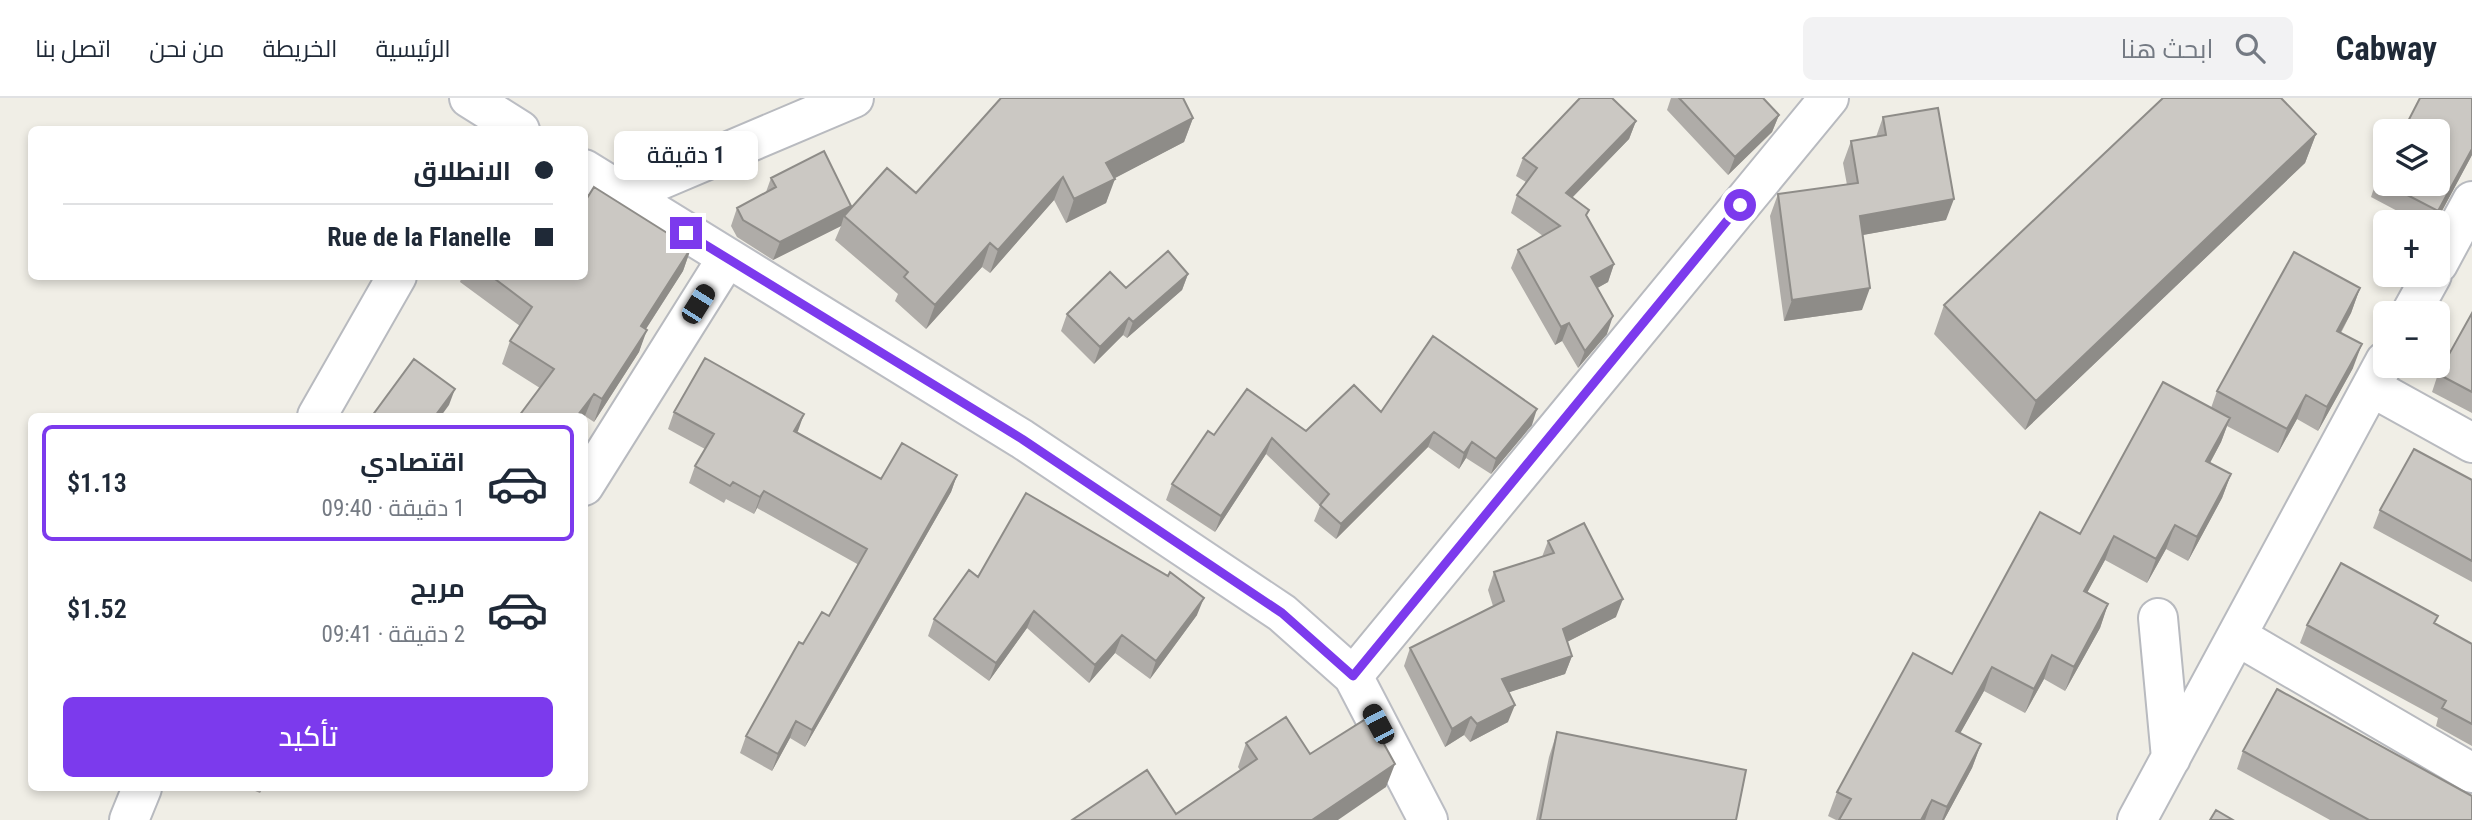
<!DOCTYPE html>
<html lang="ar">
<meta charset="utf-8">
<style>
body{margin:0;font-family:"Roboto Condensed",Cairo,sans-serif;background:#f2f2f3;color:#1f2937;direction:rtl;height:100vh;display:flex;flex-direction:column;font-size:26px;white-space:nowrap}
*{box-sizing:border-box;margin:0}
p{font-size:23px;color:#747a83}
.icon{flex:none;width:38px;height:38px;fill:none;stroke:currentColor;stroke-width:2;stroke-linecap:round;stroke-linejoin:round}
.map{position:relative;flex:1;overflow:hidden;direction:ltr}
.sheet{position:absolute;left:28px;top:315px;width:560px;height:378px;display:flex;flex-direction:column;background:#fff;border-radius:10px;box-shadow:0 4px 10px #0003;direction:rtl}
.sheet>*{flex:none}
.guide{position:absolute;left:28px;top:28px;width:560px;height:154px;border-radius:10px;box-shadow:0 4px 10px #0003;direction:rtl;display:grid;align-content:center;height:154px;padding:0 35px;background:#fff}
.fabs{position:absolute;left:2373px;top:21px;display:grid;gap:14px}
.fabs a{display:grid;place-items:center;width:77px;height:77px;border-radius:10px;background:#fff;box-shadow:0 4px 10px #0003;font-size:35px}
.end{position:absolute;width:32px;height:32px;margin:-16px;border:9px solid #7c3aed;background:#fff;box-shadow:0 0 0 4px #fff}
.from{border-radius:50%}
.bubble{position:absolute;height:49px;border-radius:10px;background:#fff;box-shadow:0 4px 10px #0003;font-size:23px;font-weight:600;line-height:49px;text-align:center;direction:rtl}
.car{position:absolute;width:21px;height:42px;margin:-21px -10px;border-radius:9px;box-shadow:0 0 5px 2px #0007;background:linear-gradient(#222 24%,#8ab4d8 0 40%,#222 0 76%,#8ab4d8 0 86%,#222 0)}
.guide b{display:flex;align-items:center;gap:24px;height:66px;font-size:26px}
.guide b+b{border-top:2px solid #e0e1e3}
.guide i{width:18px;height:18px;background:#1f2937}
ul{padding:12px 0 0;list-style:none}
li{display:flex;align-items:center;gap:21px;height:116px;margin:0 14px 10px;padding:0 21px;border:4px solid transparent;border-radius:10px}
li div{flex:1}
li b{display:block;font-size:26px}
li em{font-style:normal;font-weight:600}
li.on{border-color:#7c3aed}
li>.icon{width:63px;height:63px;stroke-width:1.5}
.cta{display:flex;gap:14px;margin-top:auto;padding:14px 35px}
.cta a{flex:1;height:80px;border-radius:10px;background:#7c3aed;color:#fff;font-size:28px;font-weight:600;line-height:80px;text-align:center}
header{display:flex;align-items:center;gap:42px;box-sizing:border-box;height:98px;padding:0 35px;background:#fff;border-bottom:2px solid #e0e1e3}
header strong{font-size:33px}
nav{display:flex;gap:38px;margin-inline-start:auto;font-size:24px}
.search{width:490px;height:63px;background:#f2f2f3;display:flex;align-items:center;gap:18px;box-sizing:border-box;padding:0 24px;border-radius:10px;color:#747a83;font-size:26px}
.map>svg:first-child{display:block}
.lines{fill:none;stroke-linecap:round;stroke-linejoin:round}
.street-casing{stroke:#b8babf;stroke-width:42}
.secondary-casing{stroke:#bbbdc3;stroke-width:42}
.street{stroke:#fff;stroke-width:38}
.secondary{stroke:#fff;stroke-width:38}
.wall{fill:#afaca8}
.shaded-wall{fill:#8e8c88}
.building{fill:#cbc8c3;stroke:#8e8c88;stroke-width:2}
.route{stroke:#7c3aed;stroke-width:9}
</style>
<header>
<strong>Cabway</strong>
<div class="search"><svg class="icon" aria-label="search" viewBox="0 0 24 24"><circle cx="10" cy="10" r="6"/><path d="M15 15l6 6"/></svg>ابحث هنا</div>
<nav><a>الرئيسية</a><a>الخريطة</a><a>من نحن</a><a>اتصل بنا</a></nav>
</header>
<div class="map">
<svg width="2472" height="722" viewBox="0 0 2472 722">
<rect width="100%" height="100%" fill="#f0eee6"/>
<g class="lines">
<!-- street casing -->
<g class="street-casing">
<path id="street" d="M625 97 854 0
M2438 166 2472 103
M2411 215 2432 177
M2371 289 2472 345
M317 318 397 178
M584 388 727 160
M2158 520 2171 660
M2237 538 2472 675
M1353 578 1829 0
M129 722 142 690
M2137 722 2385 263"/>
</g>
<!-- secondary casing -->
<g class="secondary-casing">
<path id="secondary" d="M469 0 520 32
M584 71 1022 341 1282 515 1353 578 1428 722"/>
</g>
<!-- street -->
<use href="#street" class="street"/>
<!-- secondary -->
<use href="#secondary" class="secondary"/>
</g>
<!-- wall -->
<path class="wall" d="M1671 0H1763L1779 17 1772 34 1728 77 1667 12Z
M1883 19 1946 122 1862 137V212L1784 223 1770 118 1778 96 1847 87 1843 65 1851 43 1876 39Z
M1193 20 1184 44 1114 80 1106 105 1066 125 1054 102 990 175 982 169 926 231 895 203 898 196 835 142 841 128 773 162 737 139 731 128 737 110 766 94 771 80 851 108 849 112 916 95Z
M1636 23 1629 41 1572 100 1587 119 1614 166 1608 184 1597 190 1607 236 1578 270 1562 243 1555 247 1511 170 1518 152 1543 138 1511 115 1517 97 1526 84 1516 78 1523 60Z
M2316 36 2305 65 2025 332 1934 236 1944 207Z
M2472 57 2436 124H2418L2371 99 2377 81Z
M691 150 683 173 646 231 639 254 594 324 585 318 584 320V318L502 266 510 243 520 228 460 184 462 178H584Z
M1188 176 1182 192 1127 240 1123 237 1094 266 1061 233 1067 216 1126 190Z
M2360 190 2351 215 2341 235 2353 270 2318 333 2297 321 2278 355 2227 328 2221 344 2210 365 2231 376 2222 400 2188 463 2166 451 2147 485 2105 462 2087 494 2108 506 2100 530 2065 593 2044 581 2025 615 1984 593 1960 635 1981 646 1972 670 1944 722H1836L1828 718 1837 694 1952 576 2080 436 2211 310 2217 293Z
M2472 215V315L2432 294 2438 276Z
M674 314 797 334 881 381 957 377 951 394 805 649 790 640 772 673 740 655 746 638 803 546 829 518 859 467 757 410 754 416 726 401 724 405 689 385 695 368 705 351 668 331Z
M1381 314 1532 327 1491 376 1466 360 1459 371 1428 349 1336 441 1314 423 1320 408 1266 356 1215 434 1166 402 1172 386 1214 337 1306 333Z
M2472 382V484L2373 430 2380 412Z
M1548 443 1616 519 1567 544 1572 558 1565 576 1509 594 1508 624 1470 644 1464 637 1445 649 1404 568 1410 550 1493 508 1488 492 1494 474 1542 459Z
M978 479 1197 517 1150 581 1115 555 1089 585 1027 530 989 583 928 538 934 521Z
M2435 526 2472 546V648L2436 628 2438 620 2300 545 2307 527Z
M1557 634 1736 722H1536L1549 659Z
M1246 645 1310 656 1386 689 1176 716 1240 672 1238 669Z
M2243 653 2472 722H2330L2237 671Z
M248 690H263L260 695Z"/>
<!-- shaded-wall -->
<path class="shaded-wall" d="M1779 17 1772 34 1728 77 1735 59Z
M1193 20 1184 44 1098 89 1106 65Z
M1636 23 1629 41 1559 113 1566 95Z
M2316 36 2305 65 2025 332 2036 303Z
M2472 51V57L2436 124H2434L2438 113Z
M1063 79 1054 102 990 175 998 152Z
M1115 81 1106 105 1066 125 1074 101Z
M1954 101 1946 122 1852 139 1860 118Z
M851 108 846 120 844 118 841 128 773 162 780 144Z
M990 145 982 169 926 231 935 207Z
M691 150 683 173 633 251 641 228Z
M1614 166 1608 184 1585 197 1591 179Z
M1188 176 1182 192 1127 240 1133 224Z
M1870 190 1862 212 1784 223 1792 202Z
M2360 190 2351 215 2328 257 2337 233Z
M1613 218 1607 236 1578 270 1585 253Z
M1129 220 1123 237 1094 266 1100 249Z
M1569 225 1562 243 1555 247 1561 229Z
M647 232 639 254 594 324 602 301Z
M2362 246 2353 270 2318 333 2327 309Z
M455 291 449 307 441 318H435Z
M594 296 584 320V318H577Z
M2306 297 2297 321 2278 355 2287 331Z
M1537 311 1532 327 1491 376 1496 361Z
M804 316 798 333 788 350 794 333Z
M2230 320 2221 344 2198 387 2206 363Z
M1434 334 1428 349 1336 441 1341 426Z
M1272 340 1266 356 1215 434 1221 418Z
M1472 344 1466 360 1459 371 1464 355Z
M2231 376 2222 400 2188 463 2197 439Z
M957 377 951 394 805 649 812 632Z
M764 393 757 410 754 416 760 399Z
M2175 427 2166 451 2147 485 2156 461Z
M2114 438 2105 462 2075 517 2084 493Z
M1204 500 1197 517 1150 581 1156 563Z
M1623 501 1616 519 1557 549 1563 531Z
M2108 506 2100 530 2065 593 2074 569Z
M1034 513 1027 530 989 583 996 565Z
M1122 537 1115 555 1089 585 1095 567Z
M2052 557 2044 581 2025 615 2034 591Z
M1572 558 1565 576 1495 599 1502 581Z
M1992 569 1984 593 1948 657 1956 633Z
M1515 607 1508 624 1470 644 1477 626Z
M1471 619 1464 637 1445 649 1452 631Z
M796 623 790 640 772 673 778 656Z
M1981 646 1972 670 1944 722H1942L1947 709Z
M1395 666 1386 689 1338 722H1312Z
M1932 702 1925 722H1921Z"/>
<!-- building -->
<path class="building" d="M1001 0H1183L1193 20 1106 65 1115 81 1074 101 1063 79 998 152 990 145 935 207 904 179 908 174 844 118 887 70 916 95Z
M1580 0H1612L1636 23 1566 95 1589 112 1586 117 1614 166 1591 179 1613 218 1585 253 1569 225 1561 229 1518 152 1560 128 1517 97 1537 70 1523 60Z
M1679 0H1763L1779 17 1735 59Z
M2163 0H2281L2316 36 2036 303 1944 207Z
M2420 0H2472V51L2438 113 2386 86H2438V33H2403Z
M1938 10 1954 101 1860 118 1870 190 1792 202 1778 96 1858 85 1851 43 1886 37 1883 19Z
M824 53 851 108 780 144 743 122 737 110 776 89 771 80Z
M2385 66V85L2377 81Z
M594 89 691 150 641 228 647 232 602 301 594 296 577 318H519L554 271 510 243 532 209 491 178H584V105Z
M1168 153 1188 176 1133 224 1129 220 1100 249 1067 216 1110 174 1126 190Z
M2294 154 2360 190 2337 233 2362 246 2327 309 2306 297 2287 331 2217 293Z
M2472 215V294L2438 276Z
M1433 238 1537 311 1496 361 1472 344 1464 355 1434 334 1341 426 1320 407 1329 396 1272 340 1221 418 1172 386 1208 333 1214 337 1247 291 1306 333 1354 287 1381 314Z
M705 260 804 316 794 333 881 381 902 345 957 377 812 632 796 623 778 656 746 638 799 544 803 546 822 514 829 518 867 451 764 393 760 399 733 384 730 388 695 368 714 336 674 314Z
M414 261 455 291 435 318H372Z
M2163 284 2230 320 2206 363 2231 376 2197 439 2175 427 2156 461 2114 438 2084 493 2108 506 2074 569 2052 557 2034 591 1992 569 1956 633 1981 646 1947 709 1932 702 1921 722H1839L1851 701 1837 694 1913 555 1952 576 2040 414 2080 436Z
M2414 351 2472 382V463L2380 412Z
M1026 395 1168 478 1170 474 1204 500 1156 563 1122 537 1095 567 1034 513 996 565 934 521 969 472 978 479Z
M1584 425 1623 501 1563 531 1572 558 1502 581 1515 607 1477 626 1471 619 1452 631 1410 550 1504 503 1494 474 1554 455 1548 443Z
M2341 465 2438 518 2434 525 2472 546V626L2442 610 2446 603 2307 527Z
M2277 591 2472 698V722H2369L2243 653Z
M1286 619 1310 656 1369 619 1395 666 1312 722H1072L1147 672 1176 716 1257 661 1246 645Z
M1557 634 1746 672 1736 722H1540Z
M2216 712 2233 722H2210Z"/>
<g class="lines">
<!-- route -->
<path class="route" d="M686 135 1022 341 1282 515 1353 578 1740 107"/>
</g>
</svg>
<div class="fabs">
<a><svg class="icon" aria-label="layers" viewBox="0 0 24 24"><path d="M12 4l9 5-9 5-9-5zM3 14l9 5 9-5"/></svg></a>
<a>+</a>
<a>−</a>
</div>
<i class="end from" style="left:1740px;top:107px"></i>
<i class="end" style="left:686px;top:135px"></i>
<div class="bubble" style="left:614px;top:33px;width:144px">1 دقيقة</div>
<i class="car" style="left:698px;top:206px;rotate:32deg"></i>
<i class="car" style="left:1378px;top:626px;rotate:332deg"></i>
<div class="guide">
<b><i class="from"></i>الانطلاق</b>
<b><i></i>Rue de la Flanelle</b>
</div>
<section class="sheet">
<ul>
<li class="on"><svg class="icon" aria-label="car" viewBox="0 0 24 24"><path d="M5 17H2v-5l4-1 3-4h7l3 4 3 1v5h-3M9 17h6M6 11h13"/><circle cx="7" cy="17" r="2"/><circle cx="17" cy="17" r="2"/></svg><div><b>اقتصادي</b><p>1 دقيقة · 09:40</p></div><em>$1.13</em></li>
<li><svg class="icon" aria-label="car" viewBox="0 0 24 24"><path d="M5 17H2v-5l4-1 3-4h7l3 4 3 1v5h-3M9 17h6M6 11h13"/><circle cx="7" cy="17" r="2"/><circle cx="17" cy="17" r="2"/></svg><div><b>مريح</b><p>2 دقيقة · 09:41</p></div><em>$1.52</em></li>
</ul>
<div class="cta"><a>تأكيد</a></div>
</section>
</div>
